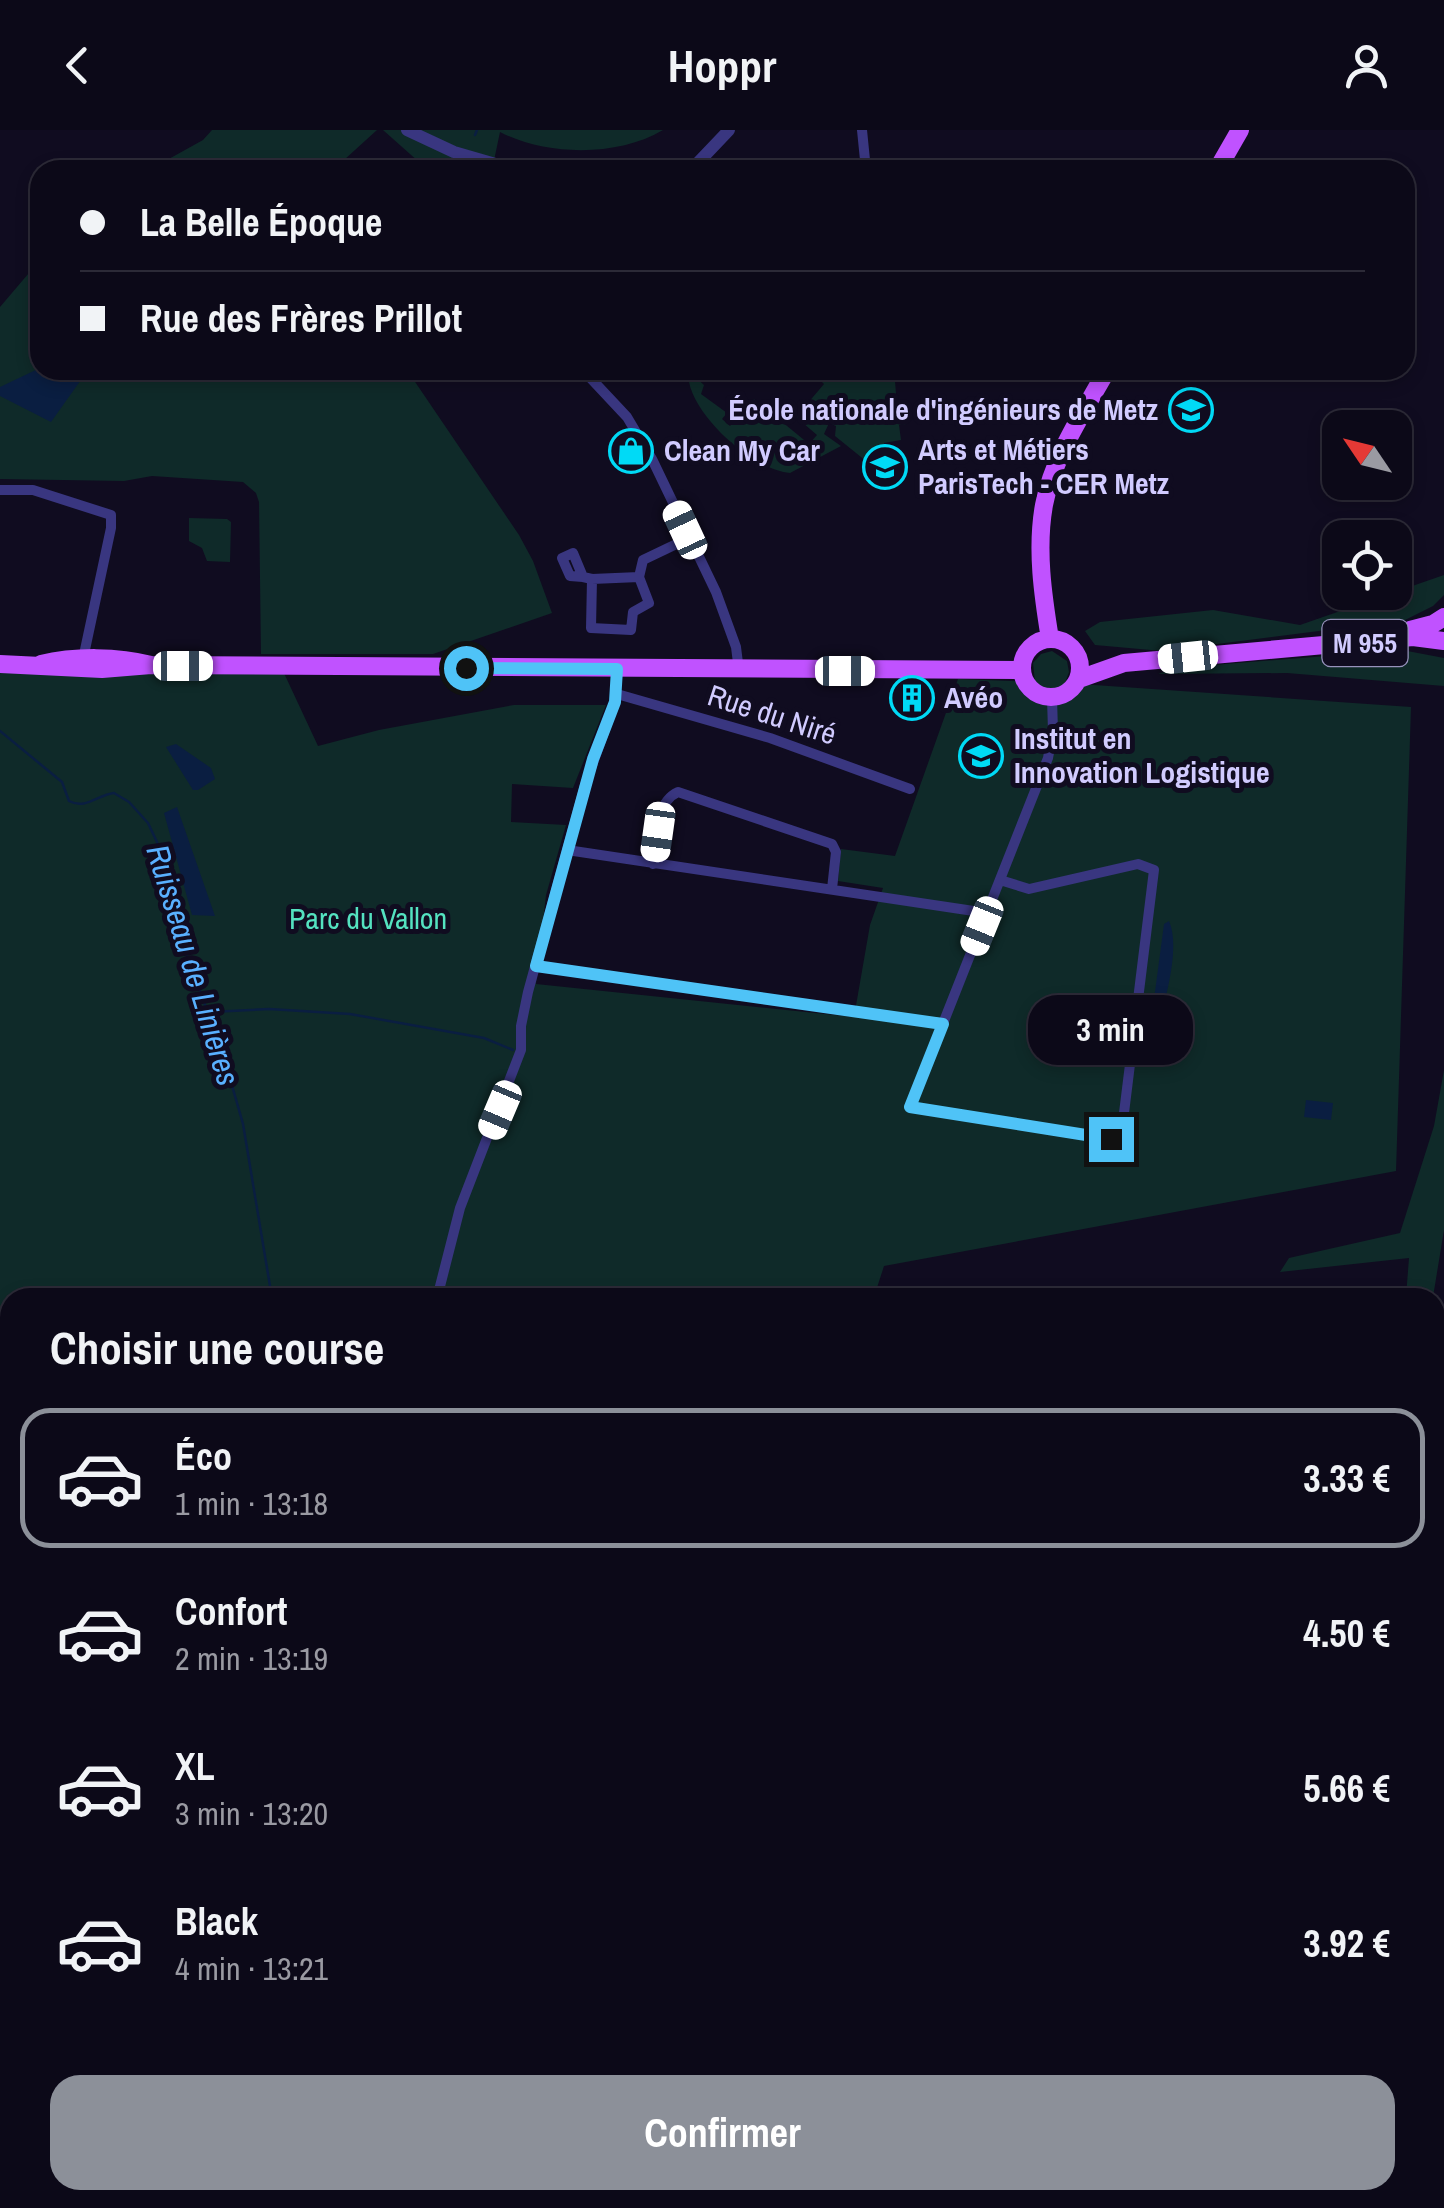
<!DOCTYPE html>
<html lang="fr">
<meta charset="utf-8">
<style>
body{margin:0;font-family:"Archivo Narrow",sans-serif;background:#151221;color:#f1f3f6;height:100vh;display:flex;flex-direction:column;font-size:38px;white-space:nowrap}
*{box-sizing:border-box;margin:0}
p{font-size:32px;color:#9a9aa2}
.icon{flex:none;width:55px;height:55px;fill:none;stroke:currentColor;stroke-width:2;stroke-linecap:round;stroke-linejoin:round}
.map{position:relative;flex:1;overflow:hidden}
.panel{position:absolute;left:0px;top:1158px;width:1445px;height:922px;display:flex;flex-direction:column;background:#0c0918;border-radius:30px 30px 0 0;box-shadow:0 5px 15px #0003,0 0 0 2px #2c2a37}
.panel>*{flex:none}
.top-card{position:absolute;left:30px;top:30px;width:1385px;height:220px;border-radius:30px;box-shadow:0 5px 15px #0003,0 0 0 2px #2c2a37;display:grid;align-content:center;height:220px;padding:0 50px;background:#0c0918}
.needle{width:65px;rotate:305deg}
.controls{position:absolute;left:1322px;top:280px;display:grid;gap:20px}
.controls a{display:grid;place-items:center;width:90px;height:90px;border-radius:20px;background:#0c0918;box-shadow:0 5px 15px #0003,0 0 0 2px #2c2a37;font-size:50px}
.end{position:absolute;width:45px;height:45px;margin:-22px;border:12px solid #4fc3f7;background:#111;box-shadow:0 0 0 5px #111}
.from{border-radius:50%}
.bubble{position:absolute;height:70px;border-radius:30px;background:#0c0918;box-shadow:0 5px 15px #0003,0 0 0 2px #2c2a37;font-size:32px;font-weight:800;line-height:70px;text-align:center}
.car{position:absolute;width:30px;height:60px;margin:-30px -15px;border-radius:12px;box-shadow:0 0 8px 2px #0007;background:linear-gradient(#fff 24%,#345 0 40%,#fff 0 76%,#345 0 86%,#fff 0)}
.top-card b{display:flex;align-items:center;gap:35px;height:95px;font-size:38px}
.top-card b+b{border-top:2px solid #2c2a37}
.top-card i{width:25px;height:25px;background:#f1f3f6}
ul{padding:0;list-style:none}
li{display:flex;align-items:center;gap:30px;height:140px;margin:0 20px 15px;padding:0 30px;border:5px solid transparent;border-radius:30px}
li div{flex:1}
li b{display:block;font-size:38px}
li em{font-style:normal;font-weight:800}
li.on{border-color:#8c9099}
li>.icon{width:90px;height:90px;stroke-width:1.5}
h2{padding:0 50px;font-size:45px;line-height:120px}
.primary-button{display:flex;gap:20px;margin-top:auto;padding:20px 50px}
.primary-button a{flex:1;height:115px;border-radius:30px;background:#8c9099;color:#fff;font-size:40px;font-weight:800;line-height:115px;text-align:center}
header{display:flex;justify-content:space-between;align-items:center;height:130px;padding:0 50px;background:#0c0918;font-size:45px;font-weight:800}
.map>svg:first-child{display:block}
.green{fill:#0f2a29}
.water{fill:#0a1e41}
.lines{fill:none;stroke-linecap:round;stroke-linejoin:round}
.stream{stroke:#0a1e41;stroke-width:2.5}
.minor{stroke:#393680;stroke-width:10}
.tertiary{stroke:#393680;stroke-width:12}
.primary{stroke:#c052ff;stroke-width:18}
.trunk{stroke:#e04cce;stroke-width:18}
.route{stroke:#4fc3f7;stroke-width:12}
.labels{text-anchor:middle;stroke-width:10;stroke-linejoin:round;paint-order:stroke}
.shield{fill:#100c20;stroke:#9792bc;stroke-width:2.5}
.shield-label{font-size:28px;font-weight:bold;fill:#d1cbff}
.poi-label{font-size:30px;font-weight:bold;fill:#d1cbff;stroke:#100c20;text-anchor:start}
.street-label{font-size:30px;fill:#d1cbff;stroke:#100c20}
.park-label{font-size:30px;fill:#54e2c0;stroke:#100c20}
.water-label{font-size:32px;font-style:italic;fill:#59b0ff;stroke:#100c20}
</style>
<header><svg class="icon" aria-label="back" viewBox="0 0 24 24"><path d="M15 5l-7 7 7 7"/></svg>Hoppr<svg class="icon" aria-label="person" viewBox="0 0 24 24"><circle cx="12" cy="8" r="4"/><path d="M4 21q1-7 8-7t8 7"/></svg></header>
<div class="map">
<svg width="1444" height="2078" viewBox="0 0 1444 2078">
<rect width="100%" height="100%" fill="#100c20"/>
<!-- green -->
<path class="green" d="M212 0H377L333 40H149L203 10Z
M383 0H663C618 27 546 26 500 2L492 40H428Z
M40 130V240H407L519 405 533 431 552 483 433 524H261L259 372 256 363 243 352 152 346 124 351 0 349V177Z
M827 240H894L897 275H905L907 294 899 295 901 310 884 313 885 343 882 344 835 306 836 296 829 293 824 304 841 316 790 343C753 340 696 288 689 252L693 245 704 255 701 264 727 283 722 289 730 296 754 269 809 314 817 305 796 287 824 254 820 250Z
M915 240H962L953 247 916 251Z
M189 388 227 389 231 392 230 432 207 431 202 418 189 411Z
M1444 445V465L1433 476 1405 490 1162 521 1095 515 1085 501 1100 492 1213 480 1300 495Z
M1402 520 1444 528V556L1287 543 1158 544 1175 538Z
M1052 521 1067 531 1069 542 1065 553 1411 577 1396 1041 884 1136 874 1167 10 1168V1578L0 1554V542L283 541 318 616 379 600 514 575H606L573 658 512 654 511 692 566 695 546 765 536 854 854 887 870 795 883 758 838 751 841 719 895 726 958 549 1035 552 1033 533 1041 524Z
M1444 940V1100L1433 1167H1406L1409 1128 1280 1142 1289 1128 1400 1103 1434 996Z
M1444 1365V1469L1435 1523V1416Z
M0 1696 10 1707V1802L0 1822Z"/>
<!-- water -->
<path class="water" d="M40 238 88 240 51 292 0 266V257Z
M176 614 211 638 215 649 198 660H193L166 617Z
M177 677 215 786 192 785 164 683Z
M1169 791C1180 816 1167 861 1161 888L1157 891 1152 884 1164 794Z
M1306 970 1333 973 1331 990 1304 987Z"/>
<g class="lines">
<!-- stream -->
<path class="stream" d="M475 5 477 0
M0 601 62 652 69 671C86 680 97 665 114 663L129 672 148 693 157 712 183 815 223 924 243 994 272 1168
M210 882 269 879 350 884 484 908 513 920"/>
<!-- minor -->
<path class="minor" d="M862 0 866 40
M436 40H445
M583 240 627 287 652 329 716 462 736 517 739 541
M0 360H33L111 385V398L83 529
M583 447 570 446 562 428 573 423 583 447 592 449
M639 447 592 449 591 498 631 500 633 482 649 473 639 447 643 430 689 408
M617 564 770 608 910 659
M567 720 987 783
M653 734C657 710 654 673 678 662L832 714 836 722 832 759
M1000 750 1029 759 1138 734 1154 740 1123 991 1119 1002 1111 1009 910 977 1048 628 1053 601 1052 568
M536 836 943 894
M437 1168 460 1078 521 920V896L528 862 585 655 615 572 617 539
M1435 1590 1444 1537
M1435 1897 1444 1899
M1032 2070 1090 2076 1101 2070"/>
<!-- tertiary -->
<path class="tertiary" d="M407 0 454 22 516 40
M691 40 729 0"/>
<!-- primary -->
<path class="primary" d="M1217 40 1240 0
M1410 500 1433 494 1444 487
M1022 538a29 29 0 1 1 58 0a29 29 0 1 1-58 0Z
M1050 509C1043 466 1036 419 1044 375 1053 327 1083 283 1107 240
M0 534 102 539 151 535C118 526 74 526 41 534
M151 535 1022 540
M1079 549 1124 533 1413 507 1444 511"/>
<!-- trunk -->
<path class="trunk" d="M1435 1259 1444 1206
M1435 1342 1444 1289
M1357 2070 1358 2078
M1371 2070 1372 2078"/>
</g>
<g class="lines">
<!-- route -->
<path class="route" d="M466 538 617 539 615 572 593 629 536 836 943 894 910 977 1111 1009"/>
</g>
<!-- icons -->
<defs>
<g id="university-ring" transform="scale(2.25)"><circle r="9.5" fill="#100c20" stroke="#00daf6" stroke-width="1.5"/><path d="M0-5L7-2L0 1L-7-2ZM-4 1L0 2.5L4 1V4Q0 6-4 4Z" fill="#00daf6"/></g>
<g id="shop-ring" transform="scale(2.25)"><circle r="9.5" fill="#100c20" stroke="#00daf6" stroke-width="1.5"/><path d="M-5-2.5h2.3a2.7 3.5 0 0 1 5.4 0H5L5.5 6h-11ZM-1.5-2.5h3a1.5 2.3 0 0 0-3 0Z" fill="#00daf6"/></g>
<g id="building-ring" transform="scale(2.25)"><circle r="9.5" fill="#100c20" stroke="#00daf6" stroke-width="1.5"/><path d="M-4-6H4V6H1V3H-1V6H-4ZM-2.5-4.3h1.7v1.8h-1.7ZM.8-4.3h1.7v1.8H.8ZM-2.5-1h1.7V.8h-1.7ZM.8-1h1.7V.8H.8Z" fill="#00daf6"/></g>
</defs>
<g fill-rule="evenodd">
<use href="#university-ring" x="1191" y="280"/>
<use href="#shop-ring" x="631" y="321"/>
<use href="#university-ring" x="885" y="337"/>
<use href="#building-ring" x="912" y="568"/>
<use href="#university-ring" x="981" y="626"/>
</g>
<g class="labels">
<!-- shield labels -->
<rect class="shield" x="1322.5" y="490" width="85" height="46" rx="8"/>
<g class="shield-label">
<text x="1365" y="523">M 955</text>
</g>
<!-- poi labels -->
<g class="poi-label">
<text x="1158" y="290" text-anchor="end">École nationale d'ingénieurs de Metz</text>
<text x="918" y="330">Arts et Métiers<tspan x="918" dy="34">ParisTech - CER Metz</tspan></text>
<text x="664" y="331">Clean My Car</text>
<text x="944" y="578">Avéo</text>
<text x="1014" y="619">Institut en<tspan x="1014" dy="34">Innovation Logistique</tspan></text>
</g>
<!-- street labels -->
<g class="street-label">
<text transform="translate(772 585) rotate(18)" y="10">Rue du Niré</text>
</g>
<!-- park labels -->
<g class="park-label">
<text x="368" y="799">Parc du Vallon</text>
</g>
<!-- water labels -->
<g class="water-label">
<text transform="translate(193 835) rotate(73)" y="11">Ruisseau de Linières</text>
</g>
</g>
</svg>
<div class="controls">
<a><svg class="needle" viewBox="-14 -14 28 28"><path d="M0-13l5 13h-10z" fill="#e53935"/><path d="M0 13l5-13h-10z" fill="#9a9aa2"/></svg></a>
<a><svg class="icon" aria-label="locate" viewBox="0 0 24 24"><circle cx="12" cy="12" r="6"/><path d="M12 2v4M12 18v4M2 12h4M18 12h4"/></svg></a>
</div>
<i class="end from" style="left:466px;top:538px"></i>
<i class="end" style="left:1111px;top:1009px"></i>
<div class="bubble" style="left:1028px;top:865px;width:165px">3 min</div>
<i class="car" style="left:685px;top:400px;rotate:335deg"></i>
<i class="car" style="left:1188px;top:527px;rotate:264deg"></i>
<i class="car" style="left:183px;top:536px;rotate:90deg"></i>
<i class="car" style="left:845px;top:541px;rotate:90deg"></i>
<i class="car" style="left:658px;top:702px;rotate:188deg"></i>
<i class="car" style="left:982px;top:796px;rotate:202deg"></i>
<i class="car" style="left:500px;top:980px;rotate:203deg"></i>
<div class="top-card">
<b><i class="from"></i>La Belle Époque</b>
<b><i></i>Rue des Frères Prillot</b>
</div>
<section class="panel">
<h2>Choisir une course</h2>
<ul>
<li class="on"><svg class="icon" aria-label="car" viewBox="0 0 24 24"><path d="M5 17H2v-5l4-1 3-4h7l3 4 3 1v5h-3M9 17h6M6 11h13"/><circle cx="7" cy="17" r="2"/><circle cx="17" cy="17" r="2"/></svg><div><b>Éco</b><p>1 min · 13:18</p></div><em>3.33 €</em></li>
<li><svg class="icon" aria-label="car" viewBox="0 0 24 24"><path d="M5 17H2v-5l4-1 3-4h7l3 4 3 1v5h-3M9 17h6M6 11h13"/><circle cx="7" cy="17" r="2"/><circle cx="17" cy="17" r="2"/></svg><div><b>Confort</b><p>2 min · 13:19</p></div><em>4.50 €</em></li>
<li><svg class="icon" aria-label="car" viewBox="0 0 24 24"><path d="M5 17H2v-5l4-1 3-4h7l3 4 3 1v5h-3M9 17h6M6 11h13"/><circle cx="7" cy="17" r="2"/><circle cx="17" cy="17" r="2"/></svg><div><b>XL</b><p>3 min · 13:20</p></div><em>5.66 €</em></li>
<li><svg class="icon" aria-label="car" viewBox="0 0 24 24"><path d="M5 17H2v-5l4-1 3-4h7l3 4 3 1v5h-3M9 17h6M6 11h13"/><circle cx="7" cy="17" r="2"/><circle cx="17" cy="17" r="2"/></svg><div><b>Black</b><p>4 min · 13:21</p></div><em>3.92 €</em></li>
</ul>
<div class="primary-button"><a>Confirmer</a></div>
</section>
</div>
